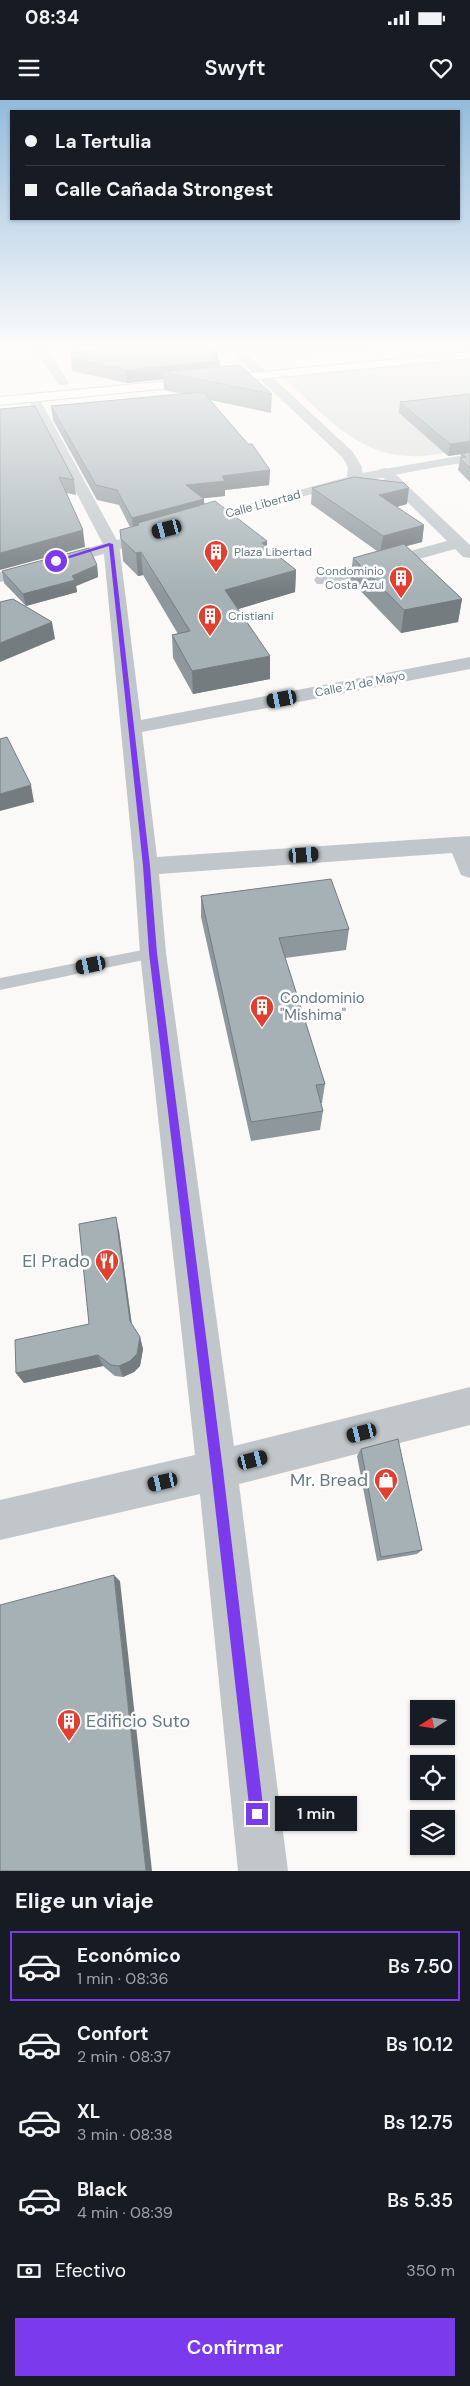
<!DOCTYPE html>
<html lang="es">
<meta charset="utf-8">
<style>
body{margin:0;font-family:"DM Sans",sans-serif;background:#20242c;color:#f1f3f6;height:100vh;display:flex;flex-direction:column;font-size:19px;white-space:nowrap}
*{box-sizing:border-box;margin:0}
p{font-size:16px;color:#9ea1a6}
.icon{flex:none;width:28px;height:28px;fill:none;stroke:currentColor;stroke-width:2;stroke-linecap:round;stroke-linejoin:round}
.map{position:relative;height:1771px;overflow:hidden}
.drawer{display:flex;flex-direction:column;background:#171b24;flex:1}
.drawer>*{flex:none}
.hud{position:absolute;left:10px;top:10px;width:450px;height:110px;border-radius:0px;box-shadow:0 1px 4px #0004;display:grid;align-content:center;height:110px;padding:0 15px;background:#171b24}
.needle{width:32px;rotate:258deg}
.controls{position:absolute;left:410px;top:1600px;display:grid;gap:10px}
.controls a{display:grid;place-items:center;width:45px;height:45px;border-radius:0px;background:#171b24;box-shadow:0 1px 4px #0004;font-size:25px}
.end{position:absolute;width:22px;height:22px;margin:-11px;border:6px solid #7c3aed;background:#fff;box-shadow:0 0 0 2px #fff}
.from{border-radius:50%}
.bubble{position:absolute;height:35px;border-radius:0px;background:#171b24;box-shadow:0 1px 4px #0004;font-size:16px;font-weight:600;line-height:35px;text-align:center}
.car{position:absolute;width:15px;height:30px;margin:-15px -8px;border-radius:6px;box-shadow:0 0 4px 1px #0007;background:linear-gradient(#222 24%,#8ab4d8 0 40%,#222 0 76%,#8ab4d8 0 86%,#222 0)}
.hud b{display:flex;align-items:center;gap:18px;height:48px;font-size:19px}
.hud b+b{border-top:1px solid #363941}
.hud i{width:12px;height:12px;background:#f1f3f6}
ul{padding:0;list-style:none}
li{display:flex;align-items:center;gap:15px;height:70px;margin:0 10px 8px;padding:0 5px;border:2px solid transparent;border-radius:0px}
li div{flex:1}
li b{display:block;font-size:19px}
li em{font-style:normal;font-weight:600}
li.current{border-color:#7c3aed}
li>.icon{width:45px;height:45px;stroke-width:1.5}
h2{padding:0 15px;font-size:22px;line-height:60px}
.pay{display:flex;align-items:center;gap:12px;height:55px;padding:0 15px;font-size:19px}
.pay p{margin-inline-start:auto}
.cta{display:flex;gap:10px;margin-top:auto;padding:10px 15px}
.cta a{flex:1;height:58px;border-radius:0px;background:#7c3aed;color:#fff;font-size:20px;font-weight:600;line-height:58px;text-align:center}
.status{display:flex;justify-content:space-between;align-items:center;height:35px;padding:0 25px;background:#171b24;direction:ltr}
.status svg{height:14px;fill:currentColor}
header{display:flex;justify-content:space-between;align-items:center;height:65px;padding:0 15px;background:#171b24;font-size:22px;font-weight:600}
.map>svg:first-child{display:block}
.green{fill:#daded7}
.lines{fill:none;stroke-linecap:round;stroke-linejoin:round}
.secondary-casing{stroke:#b0b9bc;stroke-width:2}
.service{fill:#c0c6c9;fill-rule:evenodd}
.minor{fill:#c0c6c9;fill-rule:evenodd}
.tertiary{fill:#c0c6c9;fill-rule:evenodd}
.secondary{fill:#fff;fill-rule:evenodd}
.wall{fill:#8e989c}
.shaded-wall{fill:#747c7f}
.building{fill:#a5b1b5;stroke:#747c7f}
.route{fill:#7c3aed}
.labels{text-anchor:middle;stroke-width:5;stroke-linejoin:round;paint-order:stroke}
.far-street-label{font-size:12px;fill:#657a82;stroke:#fff}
.far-poi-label{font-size:12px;fill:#657a82;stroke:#fff;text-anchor:start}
.poi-label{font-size:15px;fill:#657a82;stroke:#fff;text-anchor:start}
.near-poi-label{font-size:18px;fill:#657a82;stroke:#fff;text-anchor:end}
</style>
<div class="status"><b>08:34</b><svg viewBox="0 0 49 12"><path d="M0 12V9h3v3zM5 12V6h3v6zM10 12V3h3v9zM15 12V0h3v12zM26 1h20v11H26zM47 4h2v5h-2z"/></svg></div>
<header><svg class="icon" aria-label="menu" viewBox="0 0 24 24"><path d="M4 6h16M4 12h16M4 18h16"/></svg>Swyft<svg class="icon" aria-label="heart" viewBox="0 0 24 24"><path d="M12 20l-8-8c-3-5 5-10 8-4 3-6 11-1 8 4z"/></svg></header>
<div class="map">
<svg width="470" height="1771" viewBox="0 0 470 1771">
<rect width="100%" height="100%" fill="#faf9f7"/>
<!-- green -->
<path class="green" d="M241 246H391L263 258 254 257Z
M470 259V349C450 352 429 357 409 356 355 355 319 309 281 276Z"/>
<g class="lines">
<!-- secondary casing -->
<g class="secondary-casing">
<path id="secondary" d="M470 252V258L0 305V297Z"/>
</g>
<!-- service -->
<path class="service" d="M153 848 158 849 160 853 158 857 0 890V878Z"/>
<!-- minor -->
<path class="minor" d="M32 246H44L69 282 67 285H59Z
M226 246H239L258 265 256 268H248Z
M33 294 39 298 119 444 141 620 470 557V569L142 632 157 757 470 736V778L461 775 452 753 159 774 166 853 234 1346 470 1287V1325L239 1384 288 1771H238L200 1394 0 1440V1400L195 1355 140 853 134 766 103 444 27 298Z
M385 368 390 369 470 445V458L463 457 455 449 329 484H317L314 480 317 476 447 441 380 375 378 372 380 369Z"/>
<!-- tertiary -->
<path class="tertiary" d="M252 261 256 262 353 352 362 367V373L470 354V362C309 384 157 443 0 482V472L347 377 348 367 342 357 248 268V262Z"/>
<!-- secondary -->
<use href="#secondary" class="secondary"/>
</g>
<!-- wall -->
<path class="wall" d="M218 249V260L220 261V267L272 294 271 313 210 300 270 370 269 385 225 390V396L203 398 204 404 267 441V447L296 470 295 492 238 509 270 579 193 594 173 558 172 535 178 534 143 475 138 476 123 461 120 430 130 427 119 405 97 400 53 320 51 306 182 294 164 290 163 279 127 283 72 271 71 258Z
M470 294V382L458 370 461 354 448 356 399 313 400 302Z
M0 309 74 380 76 395 67 393 85 447Z
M312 388 407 404 397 407 424 425 422 442 406 446 462 499 458 522 401 533 350 480 353 458 377 451 311 404Z
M97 465 98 477 76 486 77 492 26 506 4 483 2 471Z
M201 796 349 829 346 850 285 858 325 984 322 1003H321L323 1011 320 1030 251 1041 201 817Z
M119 1131 132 1225 140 1237 143 1249 140 1266 134 1272 123 1277 115 1276 103 1266 24 1283 16 1273 89 1224Z
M361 1349 422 1450 417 1454 377 1461 357 1356Z"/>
<!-- shaded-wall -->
<path class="shaded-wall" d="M218 249V261H220V274L163 272V279L127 283 126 270 211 256Z
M470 341V353L448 356 450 344Z
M270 370 269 385 225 390V396L187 400 186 385 222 376Z
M409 388 407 404 377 412 379 395Z
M204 399 205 414 139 425 138 423 139 432 134 433 132 418Z
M424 425 422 442 380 453 383 436Z
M83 430 85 447 0 470V453Z
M267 441V463L262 443Z
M141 452 143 475 138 476 136 453Z
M97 465 98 477 76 486 77 492 26 506 23 494 72 476Z
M296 470 295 492 225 513V490Z
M462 499 458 522 401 533 404 510Z
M52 522 55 539 0 562V543Z
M270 556V579L193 594 192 571Z
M31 685 34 702 0 711V694Z
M116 1117 119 1131 133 1234 130 1221Z
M140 1237 143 1249 140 1266 134 1272 123 1277 119 1266Z
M98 1255 103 1266 24 1283 16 1273Z
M114 1475 120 1481 152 1771H146Z"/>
<!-- building -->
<path class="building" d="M138 246H215L218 249 211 256 220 261 126 270 71 258V253Z
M240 265 272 294 163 272Z
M203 292 248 344H252L270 370 222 376 225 381 186 385 204 399 132 418 117 390 96 385 51 306Z
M470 294V341L450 344 400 302Z
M35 306 74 380 59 377 83 430 0 453V309Z
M470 352V368L460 358 466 357 461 354Z
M354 377 404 383 409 388 379 395 424 425 383 436 312 388Z
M215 401 267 441 262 443 296 470 225 490 270 556 192 571 172 535 190 531 141 452 136 453 121 439 120 430 139 425 138 423Z
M404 444 462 499 404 510 353 458Z
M89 448 97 465 72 476 75 480 23 494 2 471Z
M13 499 52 522 0 543V502Z
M7 637 31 685 0 694V639Z
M331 779 349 829 279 838 325 984 316 985 323 1011 251 1022 201 796Z
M116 1117 130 1221 140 1237 137 1254 130 1261 119 1266 111 1265 98 1255 16 1273 15 1240 89 1224 79 1124Z
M398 1339 422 1450 381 1457 361 1349Z
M114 1475 146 1771H0V1505Z"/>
<!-- sky -->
<linearGradient id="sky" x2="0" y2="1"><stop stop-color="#94bbdb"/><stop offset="0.5" stop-color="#fdfcfb"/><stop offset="1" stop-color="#fdfcfb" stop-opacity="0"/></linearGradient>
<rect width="470" height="494" fill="url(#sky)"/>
<!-- route -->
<path class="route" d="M109 443 113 444 150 766 157 853 223 1370 264 1714 262 1719 257 1721 252 1719 250 1714 211 1370 149 853 143 766 109 446 57 462 53 461Z"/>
<!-- icons -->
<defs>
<g id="building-pin" transform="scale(1.25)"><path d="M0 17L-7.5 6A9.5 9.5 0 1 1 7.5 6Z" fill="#e14030" stroke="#fff"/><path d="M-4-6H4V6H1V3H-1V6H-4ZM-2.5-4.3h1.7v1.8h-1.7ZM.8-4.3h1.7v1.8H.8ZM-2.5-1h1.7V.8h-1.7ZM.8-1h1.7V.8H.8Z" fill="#fff"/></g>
<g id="restaurant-pin" transform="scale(1.25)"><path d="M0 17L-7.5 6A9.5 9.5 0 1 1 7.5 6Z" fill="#e14030" stroke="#fff"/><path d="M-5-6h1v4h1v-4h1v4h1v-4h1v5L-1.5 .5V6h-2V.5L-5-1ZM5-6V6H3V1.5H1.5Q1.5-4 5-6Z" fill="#fff"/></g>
<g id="shop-pin" transform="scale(1.25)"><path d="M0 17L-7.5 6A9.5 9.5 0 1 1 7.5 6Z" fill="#e14030" stroke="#fff"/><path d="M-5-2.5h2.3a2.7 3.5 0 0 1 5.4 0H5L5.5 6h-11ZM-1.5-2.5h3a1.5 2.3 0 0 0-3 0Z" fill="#fff"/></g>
</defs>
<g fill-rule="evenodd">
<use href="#building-pin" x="216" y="452"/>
<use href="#building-pin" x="401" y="478"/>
<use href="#building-pin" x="210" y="516"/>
<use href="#building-pin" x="262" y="907"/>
<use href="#restaurant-pin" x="107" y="1161"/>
<use href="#shop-pin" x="386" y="1380"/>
<use href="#building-pin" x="69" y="1621"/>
</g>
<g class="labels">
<!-- far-street labels -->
<g class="far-street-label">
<text transform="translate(263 404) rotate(-15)" y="4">Calle Libertad</text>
<text transform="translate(360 584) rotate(-11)" y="4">Calle 21 de Mayo</text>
</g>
<!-- far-poi labels -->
<g class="far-poi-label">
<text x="234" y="456">Plaza Libertad</text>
<text x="384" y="475" text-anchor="end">Condominio<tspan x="384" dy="14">Costa Azul</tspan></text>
<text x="228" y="520">Cristiani</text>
</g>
<!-- poi labels -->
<g class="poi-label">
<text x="280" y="903">Condominio<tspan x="280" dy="17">"Mishima"</tspan></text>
</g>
<!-- near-poi labels -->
<g class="near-poi-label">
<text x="90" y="1167">El Prado</text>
<text x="368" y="1386">Mr. Bread</text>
<text x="86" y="1627" text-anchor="start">Edificio Suto</text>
</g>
</g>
</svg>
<div class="controls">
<a><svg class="needle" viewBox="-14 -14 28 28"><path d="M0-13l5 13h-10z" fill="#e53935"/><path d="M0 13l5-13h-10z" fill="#9ea1a6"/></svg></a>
<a><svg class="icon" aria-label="locate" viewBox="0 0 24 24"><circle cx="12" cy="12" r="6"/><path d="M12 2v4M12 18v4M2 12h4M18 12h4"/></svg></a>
<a><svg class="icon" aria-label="layers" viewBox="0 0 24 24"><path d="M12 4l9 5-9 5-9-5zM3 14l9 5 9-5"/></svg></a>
</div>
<i class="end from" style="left:56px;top:461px"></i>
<i class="end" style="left:257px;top:1714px"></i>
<div class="bubble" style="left:275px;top:1696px;width:82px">1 min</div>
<i class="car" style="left:167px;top:429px;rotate:255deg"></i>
<i class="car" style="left:282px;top:599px;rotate:259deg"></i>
<i class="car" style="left:304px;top:755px;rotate:86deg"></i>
<i class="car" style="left:91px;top:865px;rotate:258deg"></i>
<i class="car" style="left:362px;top:1333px;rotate:256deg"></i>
<i class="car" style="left:253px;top:1360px;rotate:76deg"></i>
<i class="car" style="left:163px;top:1382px;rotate:257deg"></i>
<div class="hud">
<b><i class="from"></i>La Tertulia</b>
<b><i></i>Calle Cañada Strongest</b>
</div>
</div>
<section class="drawer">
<h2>Elige un viaje</h2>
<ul>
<li class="current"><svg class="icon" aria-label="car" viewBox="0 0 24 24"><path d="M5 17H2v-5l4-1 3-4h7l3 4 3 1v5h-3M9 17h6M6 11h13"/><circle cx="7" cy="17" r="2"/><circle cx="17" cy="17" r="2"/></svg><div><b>Económico</b><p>1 min · 08:36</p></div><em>Bs 7.50</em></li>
<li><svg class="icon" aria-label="car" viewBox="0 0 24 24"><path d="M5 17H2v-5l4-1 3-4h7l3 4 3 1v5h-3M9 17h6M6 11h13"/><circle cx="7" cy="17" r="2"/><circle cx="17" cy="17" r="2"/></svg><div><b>Confort</b><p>2 min · 08:37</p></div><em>Bs 10.12</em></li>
<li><svg class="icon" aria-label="car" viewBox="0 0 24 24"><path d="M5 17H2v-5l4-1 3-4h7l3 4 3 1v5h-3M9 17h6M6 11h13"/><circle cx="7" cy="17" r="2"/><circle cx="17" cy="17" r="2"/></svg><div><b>XL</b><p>3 min · 08:38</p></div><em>Bs 12.75</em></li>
<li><svg class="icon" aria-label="car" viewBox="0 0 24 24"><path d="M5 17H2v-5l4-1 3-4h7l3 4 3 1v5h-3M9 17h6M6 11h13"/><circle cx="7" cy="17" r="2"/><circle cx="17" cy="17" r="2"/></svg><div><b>Black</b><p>4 min · 08:39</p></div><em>Bs 5.35</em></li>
</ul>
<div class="pay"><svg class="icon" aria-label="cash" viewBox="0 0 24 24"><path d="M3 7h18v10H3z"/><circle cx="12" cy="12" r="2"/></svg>Efectivo<p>350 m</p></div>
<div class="cta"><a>Confirmar</a></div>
</section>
